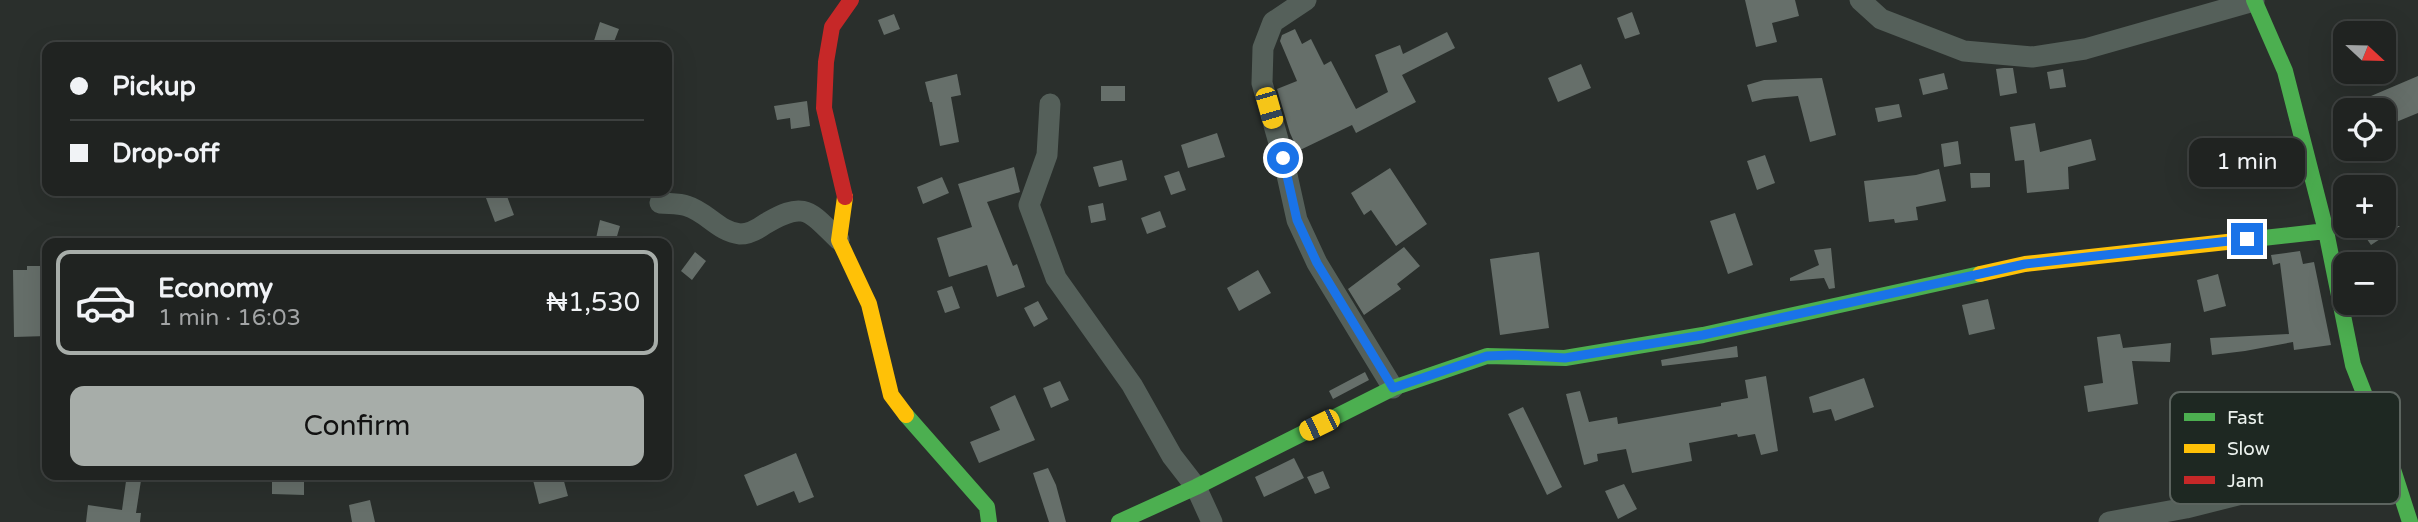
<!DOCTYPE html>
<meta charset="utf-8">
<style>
body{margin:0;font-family:"Varela Round",sans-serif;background:#2d2f2e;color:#f1f3f6;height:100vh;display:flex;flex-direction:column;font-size:26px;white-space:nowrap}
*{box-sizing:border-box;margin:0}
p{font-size:23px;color:#a2a4a5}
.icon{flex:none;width:38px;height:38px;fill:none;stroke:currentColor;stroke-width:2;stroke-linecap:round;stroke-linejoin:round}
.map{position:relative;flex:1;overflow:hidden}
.panel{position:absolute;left:42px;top:238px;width:630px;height:242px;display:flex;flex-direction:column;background:#202321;border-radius:14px;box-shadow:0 7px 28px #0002,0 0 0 2px #3d403f}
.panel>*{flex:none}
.top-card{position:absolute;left:42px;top:42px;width:630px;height:154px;border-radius:14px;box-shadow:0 7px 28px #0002,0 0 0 2px #3d403f;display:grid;align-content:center;height:154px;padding:0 28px;background:#202321}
.needle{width:46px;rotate:112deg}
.tools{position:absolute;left:2333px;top:21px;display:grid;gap:14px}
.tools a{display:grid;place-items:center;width:63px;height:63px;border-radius:14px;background:#202321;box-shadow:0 7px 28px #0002,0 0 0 2px #3d403f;font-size:35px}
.end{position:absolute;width:32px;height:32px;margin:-16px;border:9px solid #1a73e8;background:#fff;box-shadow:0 0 0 4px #fff}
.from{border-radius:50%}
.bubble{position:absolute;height:49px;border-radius:14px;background:#202321;box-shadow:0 7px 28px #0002,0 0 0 2px #3d403f;font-size:23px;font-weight:600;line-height:49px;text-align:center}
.car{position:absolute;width:21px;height:42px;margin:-21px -10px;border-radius:9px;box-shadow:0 0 5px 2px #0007;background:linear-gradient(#f5c518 24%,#345 0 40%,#f5c518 0 76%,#345 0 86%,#f5c518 0)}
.top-card b{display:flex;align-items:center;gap:24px;height:66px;font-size:26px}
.top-card b+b{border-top:2px solid #3d403f}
.top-card i{width:18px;height:18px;background:#f1f3f6}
ul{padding:12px 0 0;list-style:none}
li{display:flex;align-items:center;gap:21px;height:105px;margin:0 14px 10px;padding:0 14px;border:4px solid transparent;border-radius:14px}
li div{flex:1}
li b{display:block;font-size:26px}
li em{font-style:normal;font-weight:600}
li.current{border-color:#a7ada9}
li>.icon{width:63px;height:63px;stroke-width:1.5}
.action{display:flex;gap:14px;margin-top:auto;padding:14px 28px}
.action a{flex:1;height:80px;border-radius:14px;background:#a7ada9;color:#111;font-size:28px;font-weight:600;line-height:80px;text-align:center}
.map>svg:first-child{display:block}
.building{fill:#666f6a}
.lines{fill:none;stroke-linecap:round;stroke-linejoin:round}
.street{stroke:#55605a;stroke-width:21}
.fast{stroke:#4caf50;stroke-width:16}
.slow{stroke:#ffc107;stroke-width:16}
.jam{stroke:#c62828;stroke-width:16}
.route{stroke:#1a73e8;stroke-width:9}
.key{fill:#1e2822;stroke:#5c645f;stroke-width:2}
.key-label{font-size:19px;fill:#ebf1ed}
</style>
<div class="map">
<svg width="2418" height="522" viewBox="0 0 2418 522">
<rect width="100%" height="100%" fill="#2a2f2c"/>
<!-- building -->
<path class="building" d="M1745 0H1795L1799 16 1772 23 1777 42 1756 47Z
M1632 12 1640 34 1625 39 1617 18Z
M894 14 900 29 884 35 878 20Z
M600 22 619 29 612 47H592Z
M1295 29 1302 44 1311 39 1324 65 1331 61 1356 109 1388 92 1375 55 1400 45 1403 54 1447 32 1455 48 1402 75 1416 102 1356 133 1352 125 1298 151 1290 133 1277 89 1297 81 1280 41 1282 35Z
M1581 64 1591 88 1558 102 1548 78Z
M2004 68H2013L2017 93 2000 96 1996 69Z
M2063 69 2066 87 2050 89 2047 72Z
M1944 73 1948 89 1923 95 1919 79Z
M957 74 961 95 951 97 959 142 940 146 932 102H930L925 82Z
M2418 76V113L2384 127V110H2376L2371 96Z
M1822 78 1836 135 1810 142 1798 96 1764 99 1752 102 1747 85 1764 80Z
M1101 86H1125V101H1101Z
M807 101 810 126 791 129 790 118 777 120 774 106Z
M1899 104 1902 117 1878 122 1875 108Z
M2035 123 2040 152 2091 139 2096 160 2068 167 2069 189 2027 193 2024 160 2015 161 2010 127Z
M1217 133 1225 157 1188 168 1181 145Z
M1958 141 1961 164 1944 167 1941 144Z
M1765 155 1775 183 1757 190 1747 161Z
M1122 160 1127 180 1099 187 1093 167Z
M1014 167 1020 192 987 202 1013 266 1017 264 1025 287 997 297 987 265 949 277 937 238 972 227 958 184Z
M1390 168 1427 224 1396 246 1371 210 1364 215 1351 193Z
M1939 169 1946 201 1916 207 1918 220 1895 223 1894 219 1869 222 1864 181 1916 175Z
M1179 171 1186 190 1171 195 1164 176Z
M1970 173H1990V187L1971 188Z
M942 177 949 193 923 204 917 187Z
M505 191 514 215 495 222 486 198Z
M1103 203 1106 220 1091 223 1088 206Z
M1160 211 1166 227 1147 234 1141 218Z
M1735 213 1753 265 1728 274 1710 221Z
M600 220 620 226 615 243H595Z
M2358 226H2400L2371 245Z
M1404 247 1420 266 1397 284 1401 289 1364 315 1348 289Z
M1831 248 1835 288 1829 289 1824 278 1790 281V278L1819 265 1814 250Z
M2300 251 2303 264 2314 262 2331 345 2294 350 2293 342 2245 351 2212 355 2210 338 2289 334 2280 263 2273 265 2271 255Z
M695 252 706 261 692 280 681 271Z
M1539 252 1549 328 1500 335 1490 259Z
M27 266H42V282L47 281V336L14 337 13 270H27Z
M1258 270 1271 293 1239 311 1227 288Z
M2218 274 2226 306 2204 312 2197 280Z
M952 286 960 308 945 313 937 291Z
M1988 299 1995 329 1969 335 1962 305Z
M1038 301 1048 319 1034 327 1024 308Z
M2120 334 2123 348 2171 343 2170 362 2132 361 2138 404 2088 412 2084 386 2103 383 2097 337Z
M1737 346 1738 357 1662 366 1661 360Z
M1365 372 1369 380 1333 399 1329 391Z
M1766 376 1778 451 1761 455 1755 434 1738 437 1737 434 1689 443 1692 461 1632 473 1626 449 1597 454 1598 461 1584 465 1566 394 1580 391 1589 422 1617 417 1618 424 1721 406V403L1748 398 1745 380Z
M1864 378 1874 407 1835 421 1831 409 1813 413 1809 397Z
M1060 381 1069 400 1051 408 1043 388Z
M1015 395 1035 440 979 463 970 442 1000 430 990 407Z
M1523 407 1562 487 1547 495 1508 414Z
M796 453 814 497 799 503 794 491 757 506 744 475Z
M1294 458 1304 478 1264 497 1255 477Z
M1048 468 1056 485 1066 522H1049L1033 473Z
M1323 471 1330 488 1315 494 1307 477Z
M127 474H142L136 513H141L140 522H86L88 505 122 510Z
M272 474H304V495L272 494Z
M553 474H562L568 496 539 504 533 480Z
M1624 484 1637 509 1618 519 1605 491Z
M370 500 375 522H352L349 505Z"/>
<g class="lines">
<!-- street -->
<path class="street" d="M1306 0 1273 22 1263 48 1262 83 1283 157 1297 220 1317 263 1393 388
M1860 0 1881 19 1964 51 2032 57 2085 49 2254 1
M1050 104 1047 155 1029 205 1056 278 1132 385 1172 456 1196 487 1212 522
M660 203C669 204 679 203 687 206 707 212 719 232 740 234 749 234 758 229 765 224 805 200 809 211 839 240
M2109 522 2186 508 2389 457"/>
<!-- fast -->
<path class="fast" d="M2254 0 2285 71 2326 231 2353 365 2389 457 2410 522
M2236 241 2326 231
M906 415 987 507 989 522
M1119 522 1196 487 1393 388 1487 356 1565 358 1703 335 1980 274"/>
<!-- slow -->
<path class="slow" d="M845 197 839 240 869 304 891 395 906 415
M1980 274 2025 264 2236 241"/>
<!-- jam -->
<path class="jam" d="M845 197 824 108 826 62 832 27 851 0"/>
</g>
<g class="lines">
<!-- route -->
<path class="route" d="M1283 158 1297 220 1317 263 1393 388 1487 356 1514 355 1565 358 1703 335 2025 264 2247 239"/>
</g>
<!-- legend -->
<rect x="2170" y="392" width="230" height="112" rx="10" class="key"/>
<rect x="2184" y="413" width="31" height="8" fill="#4caf50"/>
<rect x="2184" y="444" width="31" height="9" fill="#ffc107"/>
<rect x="2184" y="476" width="31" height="8" fill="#c62828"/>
<g class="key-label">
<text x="2227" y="424">Fast</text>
<text x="2227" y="455">Slow</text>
<text x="2227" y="487">Jam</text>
</g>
</svg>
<div class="tools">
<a><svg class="needle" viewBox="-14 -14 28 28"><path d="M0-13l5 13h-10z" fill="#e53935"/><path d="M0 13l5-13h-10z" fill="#a2a4a5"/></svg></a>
<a><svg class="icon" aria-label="locate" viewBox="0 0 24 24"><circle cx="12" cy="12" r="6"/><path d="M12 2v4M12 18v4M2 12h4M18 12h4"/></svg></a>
<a>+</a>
<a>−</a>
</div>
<i class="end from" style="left:1283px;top:158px"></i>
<i class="end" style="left:2247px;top:239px"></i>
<div class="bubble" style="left:2189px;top:138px;width:116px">1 min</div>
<i class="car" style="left:1269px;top:108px;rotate:164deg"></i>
<i class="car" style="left:1319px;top:425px;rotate:244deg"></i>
<div class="top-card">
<b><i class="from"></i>Pickup</b>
<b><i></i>Drop-off</b>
</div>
<section class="panel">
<ul>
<li class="current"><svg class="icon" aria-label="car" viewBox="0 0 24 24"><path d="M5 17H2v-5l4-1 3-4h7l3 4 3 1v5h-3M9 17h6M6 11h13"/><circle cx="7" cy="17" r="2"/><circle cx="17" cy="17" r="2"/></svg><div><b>Economy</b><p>1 min · 16:03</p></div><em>₦1,530</em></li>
</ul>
<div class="action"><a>Confirm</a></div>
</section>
</div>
